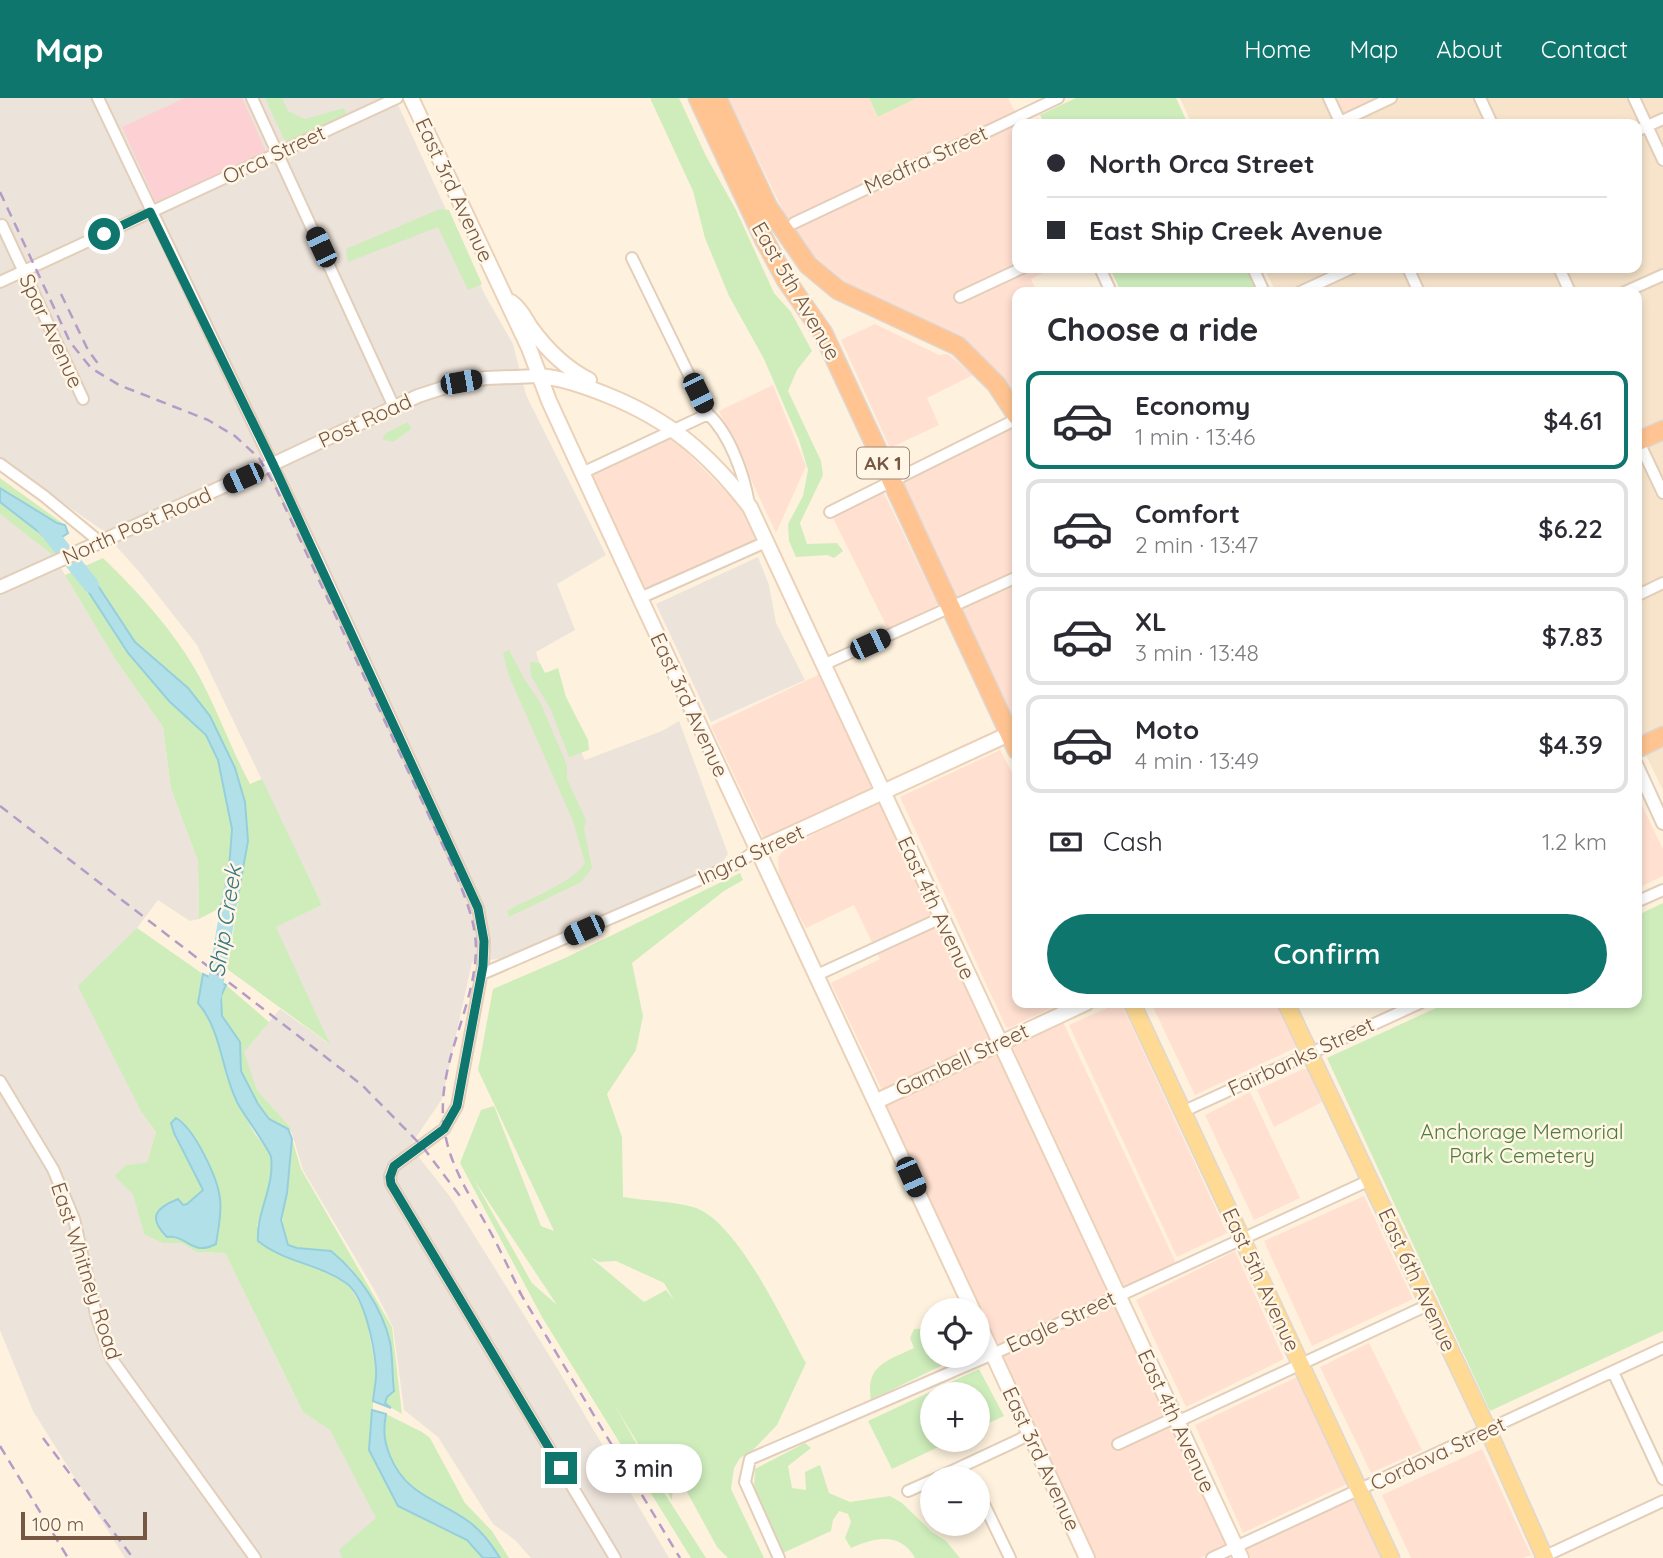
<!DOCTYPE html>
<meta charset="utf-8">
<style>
body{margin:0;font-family:Quicksand,sans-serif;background:#f2f2f3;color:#2b2b33;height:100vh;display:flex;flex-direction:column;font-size:26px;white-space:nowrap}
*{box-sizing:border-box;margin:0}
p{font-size:23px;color:#7c7c81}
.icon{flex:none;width:38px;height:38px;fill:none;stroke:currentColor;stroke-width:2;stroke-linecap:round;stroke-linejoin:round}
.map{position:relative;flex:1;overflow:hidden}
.details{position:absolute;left:1012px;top:189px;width:630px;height:721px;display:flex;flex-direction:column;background:#fff;border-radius:14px;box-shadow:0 4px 10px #0003}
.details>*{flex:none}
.top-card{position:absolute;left:1012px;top:21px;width:630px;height:154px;border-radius:14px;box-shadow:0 4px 10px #0003;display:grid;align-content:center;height:154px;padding:0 35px;background:#fff}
.buttons{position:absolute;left:920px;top:1200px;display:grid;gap:14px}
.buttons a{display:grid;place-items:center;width:70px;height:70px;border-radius:50%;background:#fff;box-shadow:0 4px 10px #0003;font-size:35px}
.scale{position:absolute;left:21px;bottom:18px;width:126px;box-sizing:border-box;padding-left:7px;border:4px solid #765744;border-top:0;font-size:19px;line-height:24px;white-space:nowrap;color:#765744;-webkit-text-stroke:5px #fff6e6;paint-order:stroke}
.end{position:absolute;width:32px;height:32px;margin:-16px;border:9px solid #0f766e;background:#fff;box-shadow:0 0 0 4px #fff}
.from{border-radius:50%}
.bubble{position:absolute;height:49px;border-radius:24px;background:#fff;box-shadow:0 4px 10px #0003;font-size:23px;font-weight:600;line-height:49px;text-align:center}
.car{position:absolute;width:21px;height:42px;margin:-21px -10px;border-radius:9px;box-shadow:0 0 5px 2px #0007;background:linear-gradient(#222 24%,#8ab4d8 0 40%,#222 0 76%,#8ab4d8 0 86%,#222 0)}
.top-card b{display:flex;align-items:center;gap:24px;height:66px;font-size:26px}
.top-card b+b{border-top:2px solid #e1e1e2}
.top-card i{width:18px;height:18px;background:#2b2b33}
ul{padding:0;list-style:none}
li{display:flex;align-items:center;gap:21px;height:98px;margin:0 14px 10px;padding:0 21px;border:4px solid #e1e1e2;border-radius:14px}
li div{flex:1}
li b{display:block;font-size:26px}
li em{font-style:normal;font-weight:600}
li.selected{border-color:#0f766e}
li>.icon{width:63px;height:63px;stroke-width:1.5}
h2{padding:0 35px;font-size:32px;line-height:84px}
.pay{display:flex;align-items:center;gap:18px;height:77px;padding:0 35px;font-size:26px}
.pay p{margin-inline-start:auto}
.button{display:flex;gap:14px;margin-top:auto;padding:14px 35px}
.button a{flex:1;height:80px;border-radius:42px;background:#0f766e;color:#fff;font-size:28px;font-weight:600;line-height:80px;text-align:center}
header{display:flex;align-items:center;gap:42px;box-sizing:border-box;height:98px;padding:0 35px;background:#0f766e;color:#fff}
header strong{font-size:33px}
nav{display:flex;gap:38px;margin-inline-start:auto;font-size:24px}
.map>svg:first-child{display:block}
.residential{fill:#f7e4cb}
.commercial{fill:#ffe0d1}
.industrial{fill:#ece3da}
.medical{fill:#fdd0d4}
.green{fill:#ceedbb;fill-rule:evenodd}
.water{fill:#b1e0e9;stroke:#96cfdc;stroke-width:2}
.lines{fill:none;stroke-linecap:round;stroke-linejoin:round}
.river{stroke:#b1e0e9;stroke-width:16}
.minor-casing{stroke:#e3ceb9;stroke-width:14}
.tertiary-casing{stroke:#e3ceb9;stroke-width:16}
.secondary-casing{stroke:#ebd1b8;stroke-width:18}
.primary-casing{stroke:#ded7d2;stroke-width:19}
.trunk-casing{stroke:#ded7d2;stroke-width:21}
.minor{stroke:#fff;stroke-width:10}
.tertiary{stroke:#fff;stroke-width:12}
.secondary{stroke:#fff;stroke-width:14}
.primary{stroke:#ffda94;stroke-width:16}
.trunk{stroke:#ffc491;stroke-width:18}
.rail{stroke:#b59cc7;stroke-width:2.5;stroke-dasharray:10 7;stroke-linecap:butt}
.route{stroke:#0f766e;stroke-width:9}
.labels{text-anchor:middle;stroke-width:5;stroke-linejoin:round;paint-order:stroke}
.shield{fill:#fff6e6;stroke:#9f8775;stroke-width:2}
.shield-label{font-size:19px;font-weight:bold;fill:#765744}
.street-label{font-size:21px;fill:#765744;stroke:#fff6e6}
.park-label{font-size:21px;fill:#4d7d3b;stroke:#fff6e6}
.water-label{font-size:23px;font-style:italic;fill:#397785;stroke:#fff6e6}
</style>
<header>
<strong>Map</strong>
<nav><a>Home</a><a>Map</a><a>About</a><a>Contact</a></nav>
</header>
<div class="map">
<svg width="1663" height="1460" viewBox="0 0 1663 1460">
<rect width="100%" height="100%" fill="#fef2de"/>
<!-- residential -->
<path class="residential" d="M1180 0H1663V692L1636 637V194H1276L1264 170H1636V26H1192Z"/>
<!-- commercial -->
<path class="commercial" d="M728 0H869L878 19 917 0H1008L1021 26H1017V170H1053L1031 181 1037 194H1017V299L992 269 955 236 851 190 812 156 791 129Z
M1338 0H1370L1344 13Z
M875 226 939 257 948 256 973 277 927 300 939 327 890 350 841 242Z
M773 287 806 368 776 435 719 313Z
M1014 327 1017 334V474L956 501 901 386Z
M672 339 745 413 758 442 646 493 592 378Z
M881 389 938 507 888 531 830 414Z
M1017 483V625L1013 626 958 510Z
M820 576 875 693 765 743 711 628Z
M1000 652 1017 684V905H1062L1009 930 1006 929 900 699Z
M1636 695 1663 751V778L1636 791Z
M880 704 990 941 883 994 831 885 880 861 854 807 806 830 779 782 778 759 786 750Z
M1118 905H1121L1227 1135 1177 1159 1069 927Z
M1151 905H1276L1297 949 1195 997Z
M1063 924 1176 1165 1124 1188 1012 948Z
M996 956 1111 1197 997 1249 886 1007Z
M1303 971H1307L1322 1004 1274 1029 1257 992Z
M1250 994 1300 1100 1254 1122 1205 1017Z
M1364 1098 1413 1201 1312 1248 1264 1143Z
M1235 1153 1284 1261 1186 1309 1136 1202Z
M1114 1205 1228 1446 1200 1460H1096L1001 1258Z
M1369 1245 1422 1352 1371 1375 1320 1269Z
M1299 1278 1349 1385 1243 1435 1195 1327Z
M1482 1351 1531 1457 1523 1460H1411L1382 1397Z
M1354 1399 1383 1460H1251L1246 1450Z"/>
<!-- industrial -->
<path class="industrial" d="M0 0H395L485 197 513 246 526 297 606 457 557 486 575 532 536 554 543 577 585 662 662 633 679 623 728 756 721 766 506 860 472 864 442 1001 410 1048 451 1100 557 1270 669 1460H531L515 1442 493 1426 438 1339 404 1312 393 1229 375 1193 303 1072 290 1029 257 992 243 954 280 911 328 945 275 829 322 807 197 547 141 476 102 432 0 361Z
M0 416 52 455 115 561 163 629 171 691 198 763 199 821 190 823 158 802 137 830 142 1015 156 1034 147 1066 126 1067 114 1078 133 1095 144 1136 162 1145H182L196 1154 225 1155 303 1314 330 1332 377 1420 340 1452 342 1460H125L33 1313 0 1232Z
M758 459 769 487 776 525 805 582 711 624 656 506Z"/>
<!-- medical -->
<path class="medical" d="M185 0H242L266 54 156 104 122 29Z"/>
<!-- green -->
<path class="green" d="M265 0H282L288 13 305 21 344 10 347 18 288 45 283 39Z
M650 0H679L706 58 736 112 774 195 791 214 812 253 797 272 788 293 821 363 823 377 800 425 807 446 837 445 843 453 834 460 827 457 796 459 789 443 788 426 803 398 808 372 799 342 764 261 729 198 705 140 693 93Z
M869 0H917L878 19Z
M1076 0H1176L1188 26H1045L1040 17Z
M440 111 449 112 482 186 468 192 438 129 348 164 346 151Z
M1110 170H1249L1261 194H1121Z
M408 324 411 331 393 344 382 341 386 335Z
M0 380 65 427 57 425 0 390Z
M0 404 51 441 59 456 54 458 0 416Z
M103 460C139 495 175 534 199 578 218 613 231 651 250 686L262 681 322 807 276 829 330 946 227 871 248 743 235 670 159 567 135 544 85 468Z
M75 473 128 555 169 603 206 637 218 662 232 731 227 797 218 811 199 821 198 763 171 691 163 629 115 561 65 477Z
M509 552 525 582 540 604 567 667V681L586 722 584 731 592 770 581 784 509 819 507 813C528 801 573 785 585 765L573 723 509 578 503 555Z
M530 564 540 565 545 575 558 570 566 599 588 642 589 652 569 659 551 612 531 578Z
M740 775 743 782 724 793 632 865 643 918 636 952 607 996 622 1039 623 1099C646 1103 671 1103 693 1109 737 1121 784 1226 806 1265L777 1327 753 1352 740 1360 734 1370 731 1391 764 1460H728L717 1449 674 1370 672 1402 614 1306 663 1393 706 1460H691L542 1219 460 1065 481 1012 494 1008 541 1128 554 1133 478 972 493 891 565 860ZM474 1082 557 1207 532 1185ZM590 1159 599 1164 616 1163 664 1185 674 1202 666 1192 644 1204Z
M1663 805V1233L1490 1313 1327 960 1447 905H1636V818Z
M137 830 203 876 198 905 210 920 236 1003 255 1036 271 1056V1080L257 1128 320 1172 348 1186 365 1214 376 1272 369 1352 398 1408 467 1442 483 1460H342L339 1452 376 1420 330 1332 303 1314 225 1155 196 1154 182 1145H162L144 1136 133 1096 114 1078 126 1067 147 1065 156 1034 142 1015 78 888Z
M226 887 269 924 244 954 257 992 290 1029 292 1034 269 1021 258 1006 241 973 240 944 222 918 221 898Z
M292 1041 301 1071 392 1229 402 1316 385 1306 387 1299 394 1293C392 1277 393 1260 390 1244 385 1222 359 1172 340 1161 323 1151 305 1153 288 1147 278 1127 284 1113 287 1092 290 1075 291 1058 292 1041Z
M933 1230V1258H961L871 1302C865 1267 887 1263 914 1250L910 1240 914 1231Z
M979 1271 1004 1318 978 1330V1297H933V1342H953L892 1371 868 1323Z
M386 1316 422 1334 430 1340 465 1405 492 1433 509 1460H500C496 1454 493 1447 488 1441 483 1435 473 1431 466 1426 425 1398 374 1376 386 1316Z
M805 1345 811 1350 788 1368 792 1390 806 1392 805 1374 820 1367 829 1395 850 1404 890 1398 902 1405 932 1434 946 1443 960 1460H915C900 1433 874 1440 851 1450L845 1440 851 1424 848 1416 839 1413 833 1422 831 1433 783 1455 754 1390 755 1371Z"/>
<!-- water -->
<path class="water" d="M0 390 57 425 65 427 68 435 53 445 0 404Z
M85 468 135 544 188 590 210 618 235 670 245 704 248 743 237 804 218 811 227 797 232 731 218 662 206 637 169 603 128 555 75 473Z
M203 876 226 887 221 898 222 918 240 944 241 973 258 1006 269 1021 288 1031 292 1041 287 1095 281 1122 288 1147 297 1150 331 1153C358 1175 382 1209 390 1244 393 1260 392 1277 394 1293L387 1299 385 1305 391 1310 373 1303C374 1292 377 1281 376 1270 374 1248 365 1198 346 1185 319 1166 284 1164 258 1143 256 1114 275 1089 271 1059 270 1052 243 1016 237 1004 221 972 222 933 198 905Z
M176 1020C194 1030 218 1080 220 1101 222 1115 218 1132 216 1146 191 1159 189 1137 167 1139 147 1119 156 1110 178 1101L183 1107 187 1106 203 1092 174 1035 171 1025Z
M372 1312 386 1316C383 1333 384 1343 390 1358 406 1397 437 1401 468 1423 482 1433 491 1446 500 1460H483L467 1442 398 1408 369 1352Z"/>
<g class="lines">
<!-- river -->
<path class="river" d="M44 428 91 487
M213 900 232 788"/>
<!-- minor casing -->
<g class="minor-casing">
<path id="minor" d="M98 0 318 462 478 810 484 843 483 868 457 1008 444 1031 394 1068 390 1078 391 1086 615 1460
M252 0 394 309
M1329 0 1341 26
M1480 0 1492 26
M1634 0 1663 62
M1340 24 1391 0
M1636 33 1663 21
M794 125 1058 0
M2 127 83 301
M632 160 708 316C730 336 744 377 749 406
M1100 170 1111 194
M1253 170 1264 194
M1408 170 1419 194
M1559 170 1570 194
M0 184 397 0
M1300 194 1352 170
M1625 194 1663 177
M960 199 1022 170
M1637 340 1663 395
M0 366 44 398 100 444
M582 375 708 316
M830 414 1017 321
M1636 498 1663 485
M640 500 766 444
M823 567 1017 479
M1636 804 1663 792
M482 876 738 765 757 752
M817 877 941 820
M0 983 53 1071 74 1121 97 1220 111 1260 255 1460
M1182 1014 1420 905
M1613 1274 1663 1381
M1118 1346 1174 1320 1183 1321 1428 1207
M935 1381 1029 1337
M908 1393 933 1382
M982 1402 1010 1460
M779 1460 745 1384 750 1361 993 1256 1370 1082
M1212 1460 1663 1250
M1541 1460 1663 1403"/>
</g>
<!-- tertiary casing -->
<g class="tertiary-casing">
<path id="tertiary" d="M0 489 273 366 418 298 461 284 486 280 539 278
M1636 666 1663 725"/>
</g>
<!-- secondary casing -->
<g class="secondary-casing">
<path id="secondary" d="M411 0 529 250 549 303 640 500 973 1213
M511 204C522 212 524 220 531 230 547 252 565 270 589 282
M539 278C563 280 585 288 607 297 670 322 709 356 750 409L1241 1460
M757 752 1009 636
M877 1003 1086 905
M978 1224 1087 1460"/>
</g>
<!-- primary casing -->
<g class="primary-casing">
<path id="primary" d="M1132 905 1391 1460
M1286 905 1488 1332 1545 1460"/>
</g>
<!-- trunk casing -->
<g class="trunk-casing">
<path id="trunk" d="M698 0 764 141 786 182 823 235 1017 652
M717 0 768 109 808 167 838 192 958 248 996 286 1017 318
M1636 344 1663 332
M1636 651 1663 638"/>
</g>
<!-- minor -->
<use href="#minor" class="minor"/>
<!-- tertiary -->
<use href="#tertiary" class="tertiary"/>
<!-- secondary -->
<use href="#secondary" class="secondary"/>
<!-- primary -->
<use href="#primary" class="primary"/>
<!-- trunk -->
<use href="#trunk" class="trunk"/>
<!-- rail -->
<path class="rail" d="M0 94 70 244 91 270 119 287 208 322 235 338 259 360 276 390 451 765C462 792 476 821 476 851 475 908 440 960 443 1018 445 1063 470 1097 491 1135 503 1157 513 1180 524 1202
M61 196 88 252 99 267
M0 708 362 987 422 1048 460 1098
M519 1193 680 1460
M43 1340 133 1460
M0 1348 68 1460"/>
</g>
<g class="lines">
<!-- route -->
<path class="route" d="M104 136 150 114 273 366 478 810 484 843 483 868 457 1008 444 1031 394 1068 390 1079 391 1086 561 1370"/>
</g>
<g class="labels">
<!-- shield labels -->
<rect class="shield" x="857" y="349.5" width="52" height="31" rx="5"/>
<g class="shield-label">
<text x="883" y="372">AK 1</text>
</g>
<!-- street labels -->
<g class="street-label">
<text transform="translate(274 57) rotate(-25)" y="7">Orca Street</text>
<text transform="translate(926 62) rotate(-25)" y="7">Medfra Street</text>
<text transform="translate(454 92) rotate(65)" y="7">East 3rd Avenue</text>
<text transform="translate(796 193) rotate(60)" y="7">East 5th Avenue</text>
<text transform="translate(51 233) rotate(65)" y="7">Spar Avenue</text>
<text transform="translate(365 323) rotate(-25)" y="7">Post Road</text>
<text transform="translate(137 428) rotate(-24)" y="7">North Post Road</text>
<text transform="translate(689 607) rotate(65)" y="7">East 3rd Avenue</text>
<text transform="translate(751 757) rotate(-25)" y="7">Ingra Street</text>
<text transform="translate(936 810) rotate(65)" y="7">East 4th Avenue</text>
<text transform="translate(1301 959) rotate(-25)" y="7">Fairbanks Street</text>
<text transform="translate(962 962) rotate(-25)" y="7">Gambell Street</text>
<text transform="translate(86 1173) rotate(72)" y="7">East Whitney Road</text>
<text transform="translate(1261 1182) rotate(65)" y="7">East 5th Avenue</text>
<text transform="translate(1417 1182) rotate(65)" y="7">East 6th Avenue</text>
<text transform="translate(1061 1224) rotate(-25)" y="7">Eagle Street</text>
<text transform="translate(1176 1323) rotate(65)" y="7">East 4th Avenue</text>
<text transform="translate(1438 1356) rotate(-25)" y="7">Cordova Street</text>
<text transform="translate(1041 1361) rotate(65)" y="7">East 3rd Avenue</text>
</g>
<!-- park labels -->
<g class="park-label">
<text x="1522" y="1041">Anchorage Memorial<tspan x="1522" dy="24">Park Cemetery</tspan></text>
</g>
<!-- water labels -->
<g class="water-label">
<text transform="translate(225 823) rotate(-81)" y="8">Ship Creek</text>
</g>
</g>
</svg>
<div class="buttons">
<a><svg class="icon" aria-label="locate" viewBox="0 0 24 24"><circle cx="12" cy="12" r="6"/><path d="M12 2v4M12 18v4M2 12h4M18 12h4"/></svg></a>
<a>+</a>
<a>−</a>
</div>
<div class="scale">100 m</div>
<i class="end from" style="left:104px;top:136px"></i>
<i class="end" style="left:561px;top:1370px"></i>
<div class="bubble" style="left:586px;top:1346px;width:116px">3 min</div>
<i class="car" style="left:321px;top:149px;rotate:335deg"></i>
<i class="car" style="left:461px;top:284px;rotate:80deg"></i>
<i class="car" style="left:698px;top:295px;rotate:154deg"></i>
<i class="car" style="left:243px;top:380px;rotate:246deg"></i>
<i class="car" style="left:870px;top:546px;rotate:65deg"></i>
<i class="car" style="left:584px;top:832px;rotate:246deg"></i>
<i class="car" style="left:911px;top:1079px;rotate:156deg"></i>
<div class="top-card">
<b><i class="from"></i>North Orca Street</b>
<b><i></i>East Ship Creek Avenue</b>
</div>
<section class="details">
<h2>Choose a ride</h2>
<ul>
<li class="selected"><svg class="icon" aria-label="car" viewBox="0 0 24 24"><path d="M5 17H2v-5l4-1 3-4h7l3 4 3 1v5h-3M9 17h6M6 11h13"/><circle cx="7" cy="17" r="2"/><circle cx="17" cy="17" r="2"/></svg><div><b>Economy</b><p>1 min · 13:46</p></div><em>$4.61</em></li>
<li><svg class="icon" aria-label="car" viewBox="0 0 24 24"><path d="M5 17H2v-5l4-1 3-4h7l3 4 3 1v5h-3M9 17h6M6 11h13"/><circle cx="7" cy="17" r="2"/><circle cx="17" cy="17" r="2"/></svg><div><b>Comfort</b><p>2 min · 13:47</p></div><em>$6.22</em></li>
<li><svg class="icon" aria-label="car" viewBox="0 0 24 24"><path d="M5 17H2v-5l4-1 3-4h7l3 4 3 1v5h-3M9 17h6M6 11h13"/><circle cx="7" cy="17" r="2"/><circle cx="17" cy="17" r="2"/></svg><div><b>XL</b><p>3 min · 13:48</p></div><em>$7.83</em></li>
<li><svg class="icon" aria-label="car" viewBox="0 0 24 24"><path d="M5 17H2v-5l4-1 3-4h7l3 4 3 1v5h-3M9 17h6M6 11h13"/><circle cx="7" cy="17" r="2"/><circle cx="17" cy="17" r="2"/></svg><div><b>Moto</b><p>4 min · 13:49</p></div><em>$4.39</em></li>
</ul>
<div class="pay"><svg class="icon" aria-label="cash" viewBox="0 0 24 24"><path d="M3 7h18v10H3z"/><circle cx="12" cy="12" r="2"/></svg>Cash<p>1.2 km</p></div>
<div class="button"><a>Confirm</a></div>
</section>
</div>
